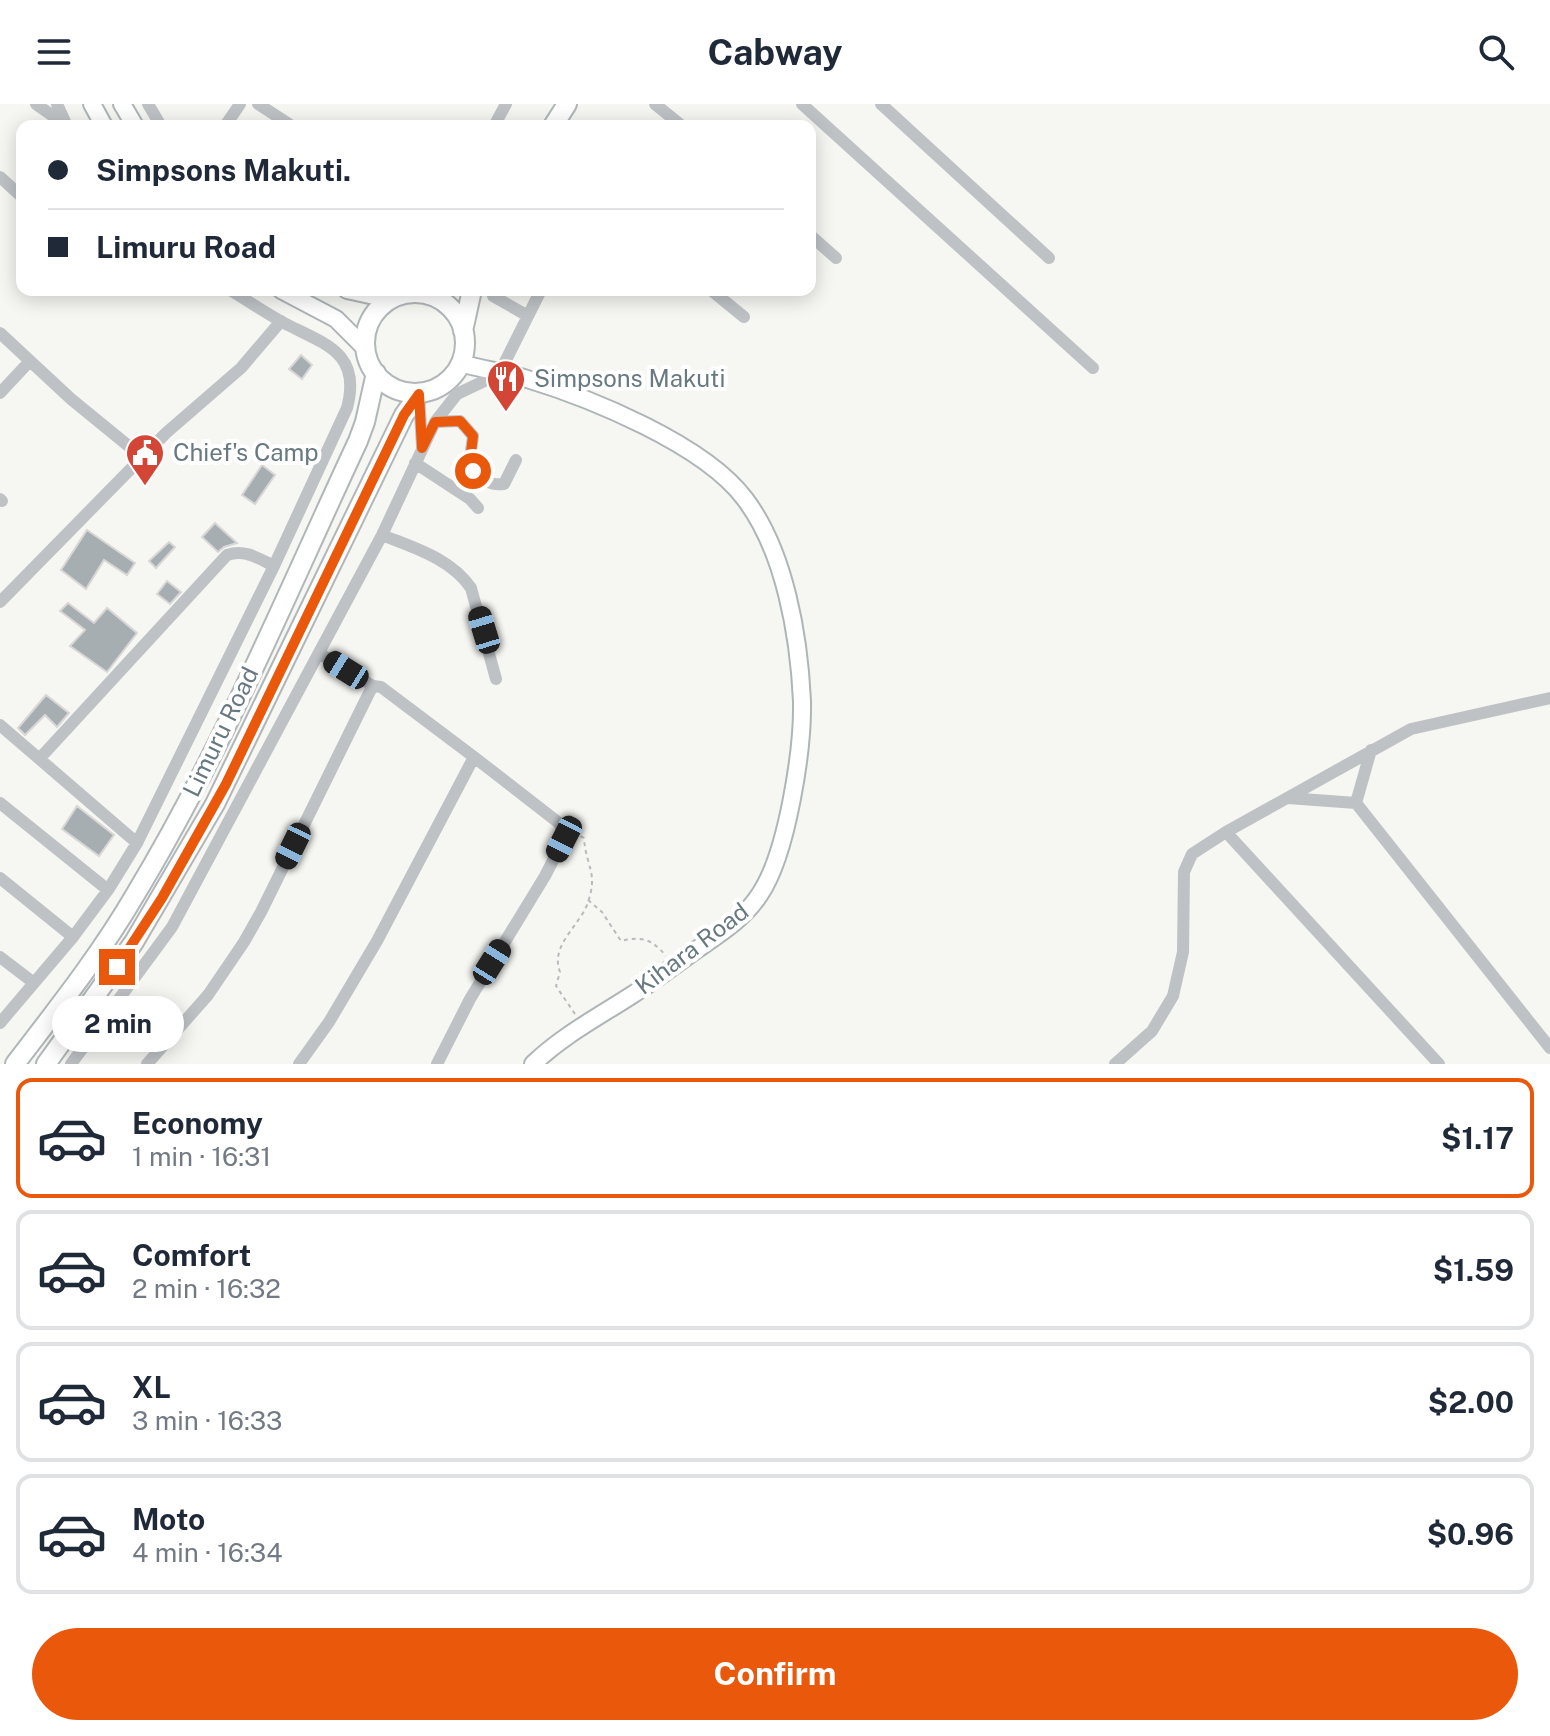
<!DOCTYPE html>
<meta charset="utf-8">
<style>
body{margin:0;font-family:"Public Sans",sans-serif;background:#f6f6f7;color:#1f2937;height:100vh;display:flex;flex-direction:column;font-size:30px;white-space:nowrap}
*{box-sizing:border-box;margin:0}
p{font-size:26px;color:#747a83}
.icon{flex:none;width:44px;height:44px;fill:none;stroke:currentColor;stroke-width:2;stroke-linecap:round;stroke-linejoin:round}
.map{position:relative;height:960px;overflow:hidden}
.side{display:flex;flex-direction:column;background:#fff;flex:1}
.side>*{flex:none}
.top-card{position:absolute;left:16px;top:16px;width:800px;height:176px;border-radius:16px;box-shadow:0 4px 20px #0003;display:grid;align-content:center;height:176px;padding:0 32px;background:#fff}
.end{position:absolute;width:36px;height:36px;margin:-18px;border:10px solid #ea580c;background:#fff;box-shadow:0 0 0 4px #fff}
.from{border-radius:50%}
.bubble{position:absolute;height:56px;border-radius:28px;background:#fff;box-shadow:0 4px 20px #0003;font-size:26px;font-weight:700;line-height:56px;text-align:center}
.car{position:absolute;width:24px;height:48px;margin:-24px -12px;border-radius:10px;box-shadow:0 0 6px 2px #0007;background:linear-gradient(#222 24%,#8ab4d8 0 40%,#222 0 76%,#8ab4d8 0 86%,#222 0)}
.top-card b{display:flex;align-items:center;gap:28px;height:76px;font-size:30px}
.top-card b+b{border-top:2px solid #e0e1e3}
.top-card i{width:20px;height:20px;background:#1f2937}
ul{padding:14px 0 0;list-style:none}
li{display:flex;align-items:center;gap:24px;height:120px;margin:0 16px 12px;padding:0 16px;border:4px solid #e0e1e3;border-radius:16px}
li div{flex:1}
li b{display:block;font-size:30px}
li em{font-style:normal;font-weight:700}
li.active{border-color:#ea580c}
li>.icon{width:72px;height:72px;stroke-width:1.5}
.primary-button{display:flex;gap:16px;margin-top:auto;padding:16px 32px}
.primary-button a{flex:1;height:92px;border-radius:48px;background:#ea580c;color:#fff;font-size:32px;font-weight:700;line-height:92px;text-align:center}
header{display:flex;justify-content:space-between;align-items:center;height:104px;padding:0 32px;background:#fff;font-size:36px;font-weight:700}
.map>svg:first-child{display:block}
.building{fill:#a6aeb2;stroke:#d8d7d6;stroke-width:2}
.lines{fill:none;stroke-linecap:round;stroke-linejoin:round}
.major-casing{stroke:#afb5b7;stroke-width:20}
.highway-casing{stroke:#b1b6b8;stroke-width:22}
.path{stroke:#b8bbbd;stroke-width:2;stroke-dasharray:4 4;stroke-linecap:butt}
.minor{stroke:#bec2c5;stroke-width:12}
.major{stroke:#fff;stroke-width:16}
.highway{stroke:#fff;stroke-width:18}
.route{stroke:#ea580c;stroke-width:10}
.labels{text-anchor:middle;stroke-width:8;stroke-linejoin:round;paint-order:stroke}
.poi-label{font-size:24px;fill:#687981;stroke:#fff;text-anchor:start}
.street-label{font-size:24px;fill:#687981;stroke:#fff}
</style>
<header><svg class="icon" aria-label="menu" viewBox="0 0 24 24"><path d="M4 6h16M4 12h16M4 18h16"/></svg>Cabway<svg class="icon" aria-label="search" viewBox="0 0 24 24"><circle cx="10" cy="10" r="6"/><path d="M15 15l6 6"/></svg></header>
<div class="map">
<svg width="1550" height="960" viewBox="0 0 1550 960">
<rect width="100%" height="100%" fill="#f6f6f3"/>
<!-- building -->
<path class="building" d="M301 251 312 261 302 275 289 265Z
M262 361 275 371 255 400 242 391Z
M215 419 237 439 224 443 218 448 202 433Z
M87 426 135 459 127 471 104 456 86 485 61 466Z
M169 438 175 443 156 464 149 457Z
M167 477 181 488 170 500 157 490Z
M68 499 94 519 107 504 137 529 107 568 70 542 85 526 60 507Z
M46 591 69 609 57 623 45 611 25 631 18 624Z
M77 702 114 731 99 752 62 725Z"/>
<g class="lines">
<!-- major casing -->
<g class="major-casing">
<path id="major" d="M92 0 104 22
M122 0 135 22
M281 186 336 215 365 244
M347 186 388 195
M460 259C481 265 503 268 524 274 590 294 704 340 745 395 785 448 799 532 802 597 803 646 787 750 760 790 745 814 719 830 696 846 675 861 654 877 632 891 598 913 562 932 533 960"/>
</g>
<!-- highway casing -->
<g class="highway-casing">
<path id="highway" d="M553 22 567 0
M365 239a50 50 0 1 1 100 0a50 50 0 1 1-100 0Z
M463 227 472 186
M15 960C57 905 100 851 135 791 222 647 287 489 358 337L365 318 376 269
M46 960 134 838 215 700 404 311 419 290"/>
</g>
<!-- path -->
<path class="path" d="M588 796 602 808 621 837C642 832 652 835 666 852
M575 910 556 882 560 868C550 842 578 823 587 801 599 768 586 764 584 734L577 730"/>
<!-- minor -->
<path class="minor" d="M36 0 53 12 60 11
M57 0 67 22
M148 0 161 22
M258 0 292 22
M655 0 682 22
M802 0 1093 264
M881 0 1049 154
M225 22 240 0
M494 22 506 0
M0 73 22 93
M810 131 836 154
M711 186 744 213
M493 192 528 212
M0 229 71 295 142 353
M0 289 29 258
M419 290 422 343
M435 318 460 317 473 332C471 352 464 362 484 375 491 380 495 381 504 380L516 356
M415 359 470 395 478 404
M0 395 2 397
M382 431C414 444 450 454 471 484L496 575
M0 498 166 329 241 264 281 217
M319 549 373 582
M0 621 137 739
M41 653 227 451C245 445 258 454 274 462
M1288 694 1356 699 1550 944
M0 699 108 786
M1356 699 1371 646
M1226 728 1439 960
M0 774 73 833
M0 853 34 879
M0 919 73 833 108 786 137 739 274 462 347 304C362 248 324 240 284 219 266 209 248 197 230 186
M71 960 172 823 382 431 435 318 457 290 499 270 541 186
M147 960 208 891 244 838 261 808 369 589 373 582 381 583 474 653 377 837 329 918 299 960
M437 960 470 895 545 772 564 735V729L559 719 474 653
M1115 960 1152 927 1173 892 1183 848 1184 768 1192 750 1226 728 1411 625 1550 594"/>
<!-- major -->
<use href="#major" class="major"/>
<!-- highway -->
<use href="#highway" class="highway"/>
</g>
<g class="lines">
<!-- route -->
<path class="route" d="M117 863 162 794 226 680 404 311 419 290 422 344 435 318 460 317 473 332 470 357 473 367"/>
</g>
<!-- icons -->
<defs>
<g id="restaurant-pin" transform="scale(2)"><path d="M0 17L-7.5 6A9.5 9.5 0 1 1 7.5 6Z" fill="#d34636" stroke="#fff"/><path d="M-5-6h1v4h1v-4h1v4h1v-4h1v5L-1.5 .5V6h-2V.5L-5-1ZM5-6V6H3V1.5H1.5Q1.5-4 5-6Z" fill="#fff"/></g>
<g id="civic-pin" transform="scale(2)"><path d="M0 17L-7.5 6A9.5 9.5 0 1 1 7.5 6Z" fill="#d34636" stroke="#fff"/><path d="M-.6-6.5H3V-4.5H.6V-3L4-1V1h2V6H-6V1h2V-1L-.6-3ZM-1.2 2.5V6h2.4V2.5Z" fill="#fff"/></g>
</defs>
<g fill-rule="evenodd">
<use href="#restaurant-pin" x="506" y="275"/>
<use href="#civic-pin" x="145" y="349"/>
</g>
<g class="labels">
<!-- poi labels -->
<g class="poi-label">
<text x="534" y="283">Simpsons Makuti</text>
<text x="173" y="357">Chief's Camp</text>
</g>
<!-- street labels -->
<g class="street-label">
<text transform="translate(221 628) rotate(-64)" y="8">Limuru Road</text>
<text transform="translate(692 845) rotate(-37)" y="8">Kihara Road</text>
</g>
</g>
</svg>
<i class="end from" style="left:473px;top:367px"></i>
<i class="end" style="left:117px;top:863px"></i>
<div class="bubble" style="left:52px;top:892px;width:132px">2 min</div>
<i class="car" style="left:484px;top:526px;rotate:343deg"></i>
<i class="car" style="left:346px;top:566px;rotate:302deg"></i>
<i class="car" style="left:564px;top:735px;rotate:207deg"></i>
<i class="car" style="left:293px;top:742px;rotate:206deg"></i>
<i class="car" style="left:492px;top:858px;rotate:32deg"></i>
<div class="top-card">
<b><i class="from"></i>Simpsons Makuti.</b>
<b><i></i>Limuru Road</b>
</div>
</div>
<section class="side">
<ul>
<li class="active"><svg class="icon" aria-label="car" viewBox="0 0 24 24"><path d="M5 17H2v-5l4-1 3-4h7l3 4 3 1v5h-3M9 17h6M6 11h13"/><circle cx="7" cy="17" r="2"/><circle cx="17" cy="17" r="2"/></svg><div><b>Economy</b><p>1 min · 16:31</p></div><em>$1.17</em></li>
<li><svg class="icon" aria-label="car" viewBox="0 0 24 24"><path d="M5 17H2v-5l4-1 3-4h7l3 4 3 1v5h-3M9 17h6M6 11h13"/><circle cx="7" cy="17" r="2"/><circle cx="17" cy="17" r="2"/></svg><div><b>Comfort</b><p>2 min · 16:32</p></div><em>$1.59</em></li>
<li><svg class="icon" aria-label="car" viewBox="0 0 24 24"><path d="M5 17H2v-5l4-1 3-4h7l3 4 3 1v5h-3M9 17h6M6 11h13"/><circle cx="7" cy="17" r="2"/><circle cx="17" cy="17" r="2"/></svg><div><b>XL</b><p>3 min · 16:33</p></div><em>$2.00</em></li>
<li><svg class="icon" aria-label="car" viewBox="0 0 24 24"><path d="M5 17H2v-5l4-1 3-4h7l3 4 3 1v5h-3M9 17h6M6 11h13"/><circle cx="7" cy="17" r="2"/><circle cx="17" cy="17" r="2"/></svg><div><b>Moto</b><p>4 min · 16:34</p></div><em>$0.96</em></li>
</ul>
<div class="primary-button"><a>Confirm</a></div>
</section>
